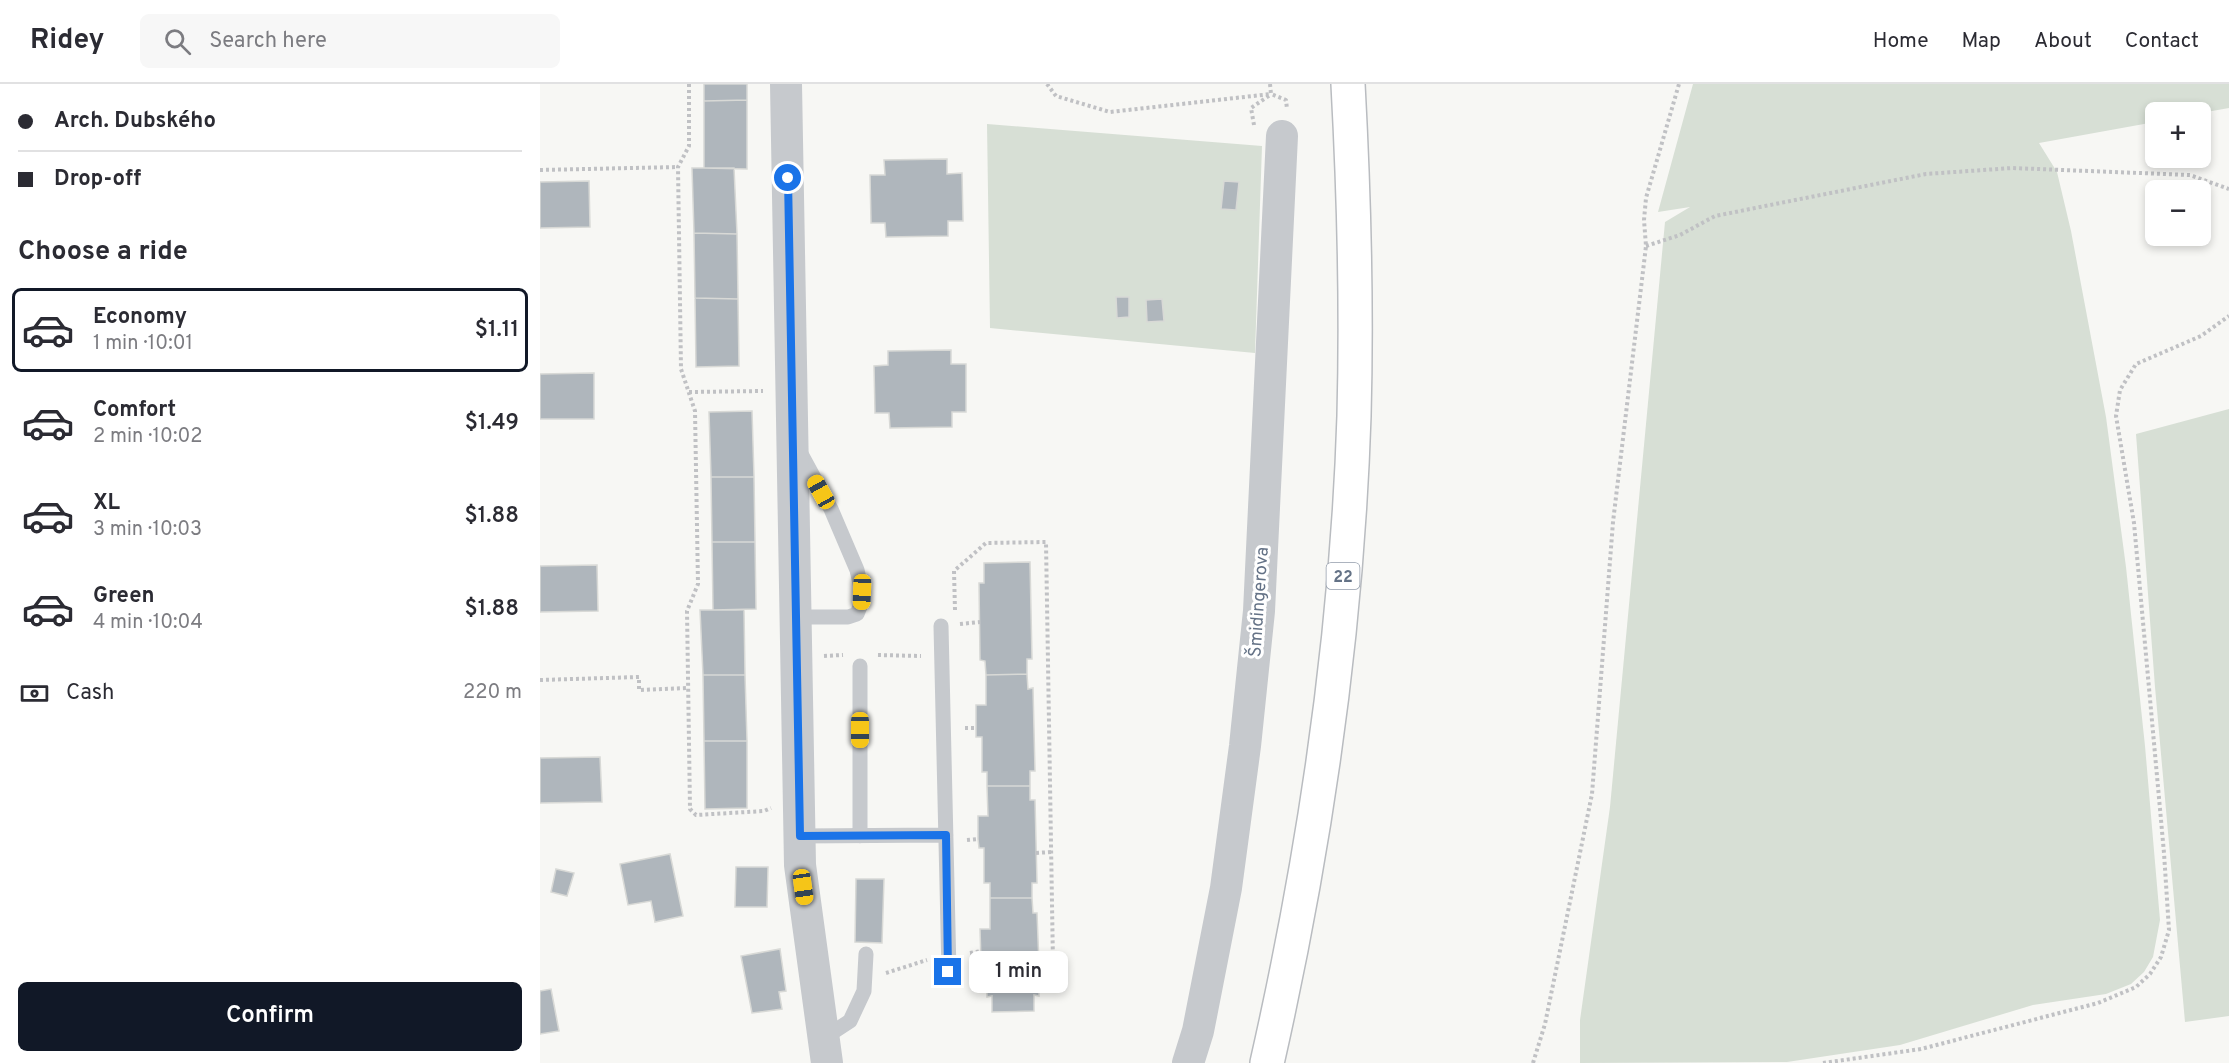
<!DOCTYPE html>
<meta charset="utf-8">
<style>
body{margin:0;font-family:Overpass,sans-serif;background:#f7f7f7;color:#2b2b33;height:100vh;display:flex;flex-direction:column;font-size:22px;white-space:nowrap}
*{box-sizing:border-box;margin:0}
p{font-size:20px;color:#7c7c81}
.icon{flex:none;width:33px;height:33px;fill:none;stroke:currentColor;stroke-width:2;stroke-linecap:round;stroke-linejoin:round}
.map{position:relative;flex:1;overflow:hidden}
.drawer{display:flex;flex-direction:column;background:#fff;width:540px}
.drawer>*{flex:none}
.hud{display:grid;align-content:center;height:132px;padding:0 18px;background:#fff}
.fabs{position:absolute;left:1605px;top:18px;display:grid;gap:12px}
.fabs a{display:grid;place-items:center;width:66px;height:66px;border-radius:9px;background:#fff;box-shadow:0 3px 9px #0003;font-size:30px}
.end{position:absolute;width:27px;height:27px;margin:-14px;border:8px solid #1a73e8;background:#fff;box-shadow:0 0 0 3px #fff}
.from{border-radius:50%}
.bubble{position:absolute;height:42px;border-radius:9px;background:#fff;box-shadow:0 3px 9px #0003;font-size:20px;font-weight:600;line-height:42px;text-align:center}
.car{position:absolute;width:18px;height:36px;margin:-18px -9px;border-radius:8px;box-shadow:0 0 4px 2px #0007;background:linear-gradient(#f5c518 24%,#345 0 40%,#f5c518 0 76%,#345 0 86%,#f5c518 0)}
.hud b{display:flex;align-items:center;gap:21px;height:57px;font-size:22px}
.hud b+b{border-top:2px solid #e1e1e2}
.hud i{width:15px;height:15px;background:#2b2b33}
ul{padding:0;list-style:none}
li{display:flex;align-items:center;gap:18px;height:84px;margin:0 12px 9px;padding:0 6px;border:3px solid transparent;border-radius:9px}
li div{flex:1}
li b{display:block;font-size:22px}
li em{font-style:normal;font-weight:600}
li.selected{border-color:#111827}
li>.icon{width:54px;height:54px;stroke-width:1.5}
h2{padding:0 18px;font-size:27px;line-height:72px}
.pay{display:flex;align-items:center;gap:15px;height:66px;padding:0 18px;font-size:22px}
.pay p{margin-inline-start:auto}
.cta{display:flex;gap:12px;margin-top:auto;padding:12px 18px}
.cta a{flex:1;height:69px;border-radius:9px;background:#111827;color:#fff;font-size:24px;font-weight:600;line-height:69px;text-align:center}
header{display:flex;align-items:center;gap:36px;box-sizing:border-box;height:84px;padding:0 30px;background:#fff;border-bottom:2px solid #e1e1e2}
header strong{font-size:28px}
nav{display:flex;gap:33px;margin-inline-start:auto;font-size:21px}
.search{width:420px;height:54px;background:#f7f7f7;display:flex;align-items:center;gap:15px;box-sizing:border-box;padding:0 21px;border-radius:9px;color:#7c7c81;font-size:22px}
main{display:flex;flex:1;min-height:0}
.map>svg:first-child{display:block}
.green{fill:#d7dfd5}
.building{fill:#afb6bc;stroke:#d8d9d6;stroke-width:1.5}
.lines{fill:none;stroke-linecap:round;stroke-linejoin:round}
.primary-casing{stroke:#b9bcc0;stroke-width:36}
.path{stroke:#c0c1c4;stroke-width:4;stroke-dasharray:3 3;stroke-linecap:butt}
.service{stroke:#c6c9cd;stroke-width:15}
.minor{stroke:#c6c9cd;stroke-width:32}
.primary{stroke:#fff;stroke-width:33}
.route{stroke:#1a73e8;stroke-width:8}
.labels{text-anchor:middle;stroke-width:6;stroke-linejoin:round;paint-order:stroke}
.shield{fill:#fff;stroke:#929caa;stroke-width:1.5}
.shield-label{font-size:16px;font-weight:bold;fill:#647286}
.street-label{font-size:18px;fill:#647286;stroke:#fff}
</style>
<header>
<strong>Ridey</strong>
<div class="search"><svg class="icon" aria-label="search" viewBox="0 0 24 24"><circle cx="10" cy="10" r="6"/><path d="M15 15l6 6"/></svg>Search here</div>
<nav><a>Home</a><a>Map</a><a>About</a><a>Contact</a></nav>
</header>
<main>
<section class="drawer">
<div class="hud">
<b><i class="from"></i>Arch. Dubského</b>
<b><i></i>Drop-off</b>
</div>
<h2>Choose a ride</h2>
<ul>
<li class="selected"><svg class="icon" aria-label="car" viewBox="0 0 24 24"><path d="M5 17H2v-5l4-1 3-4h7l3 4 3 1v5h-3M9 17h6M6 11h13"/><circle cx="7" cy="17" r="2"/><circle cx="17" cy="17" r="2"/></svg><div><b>Economy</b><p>1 min · 10:01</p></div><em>$1.11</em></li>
<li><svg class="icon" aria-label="car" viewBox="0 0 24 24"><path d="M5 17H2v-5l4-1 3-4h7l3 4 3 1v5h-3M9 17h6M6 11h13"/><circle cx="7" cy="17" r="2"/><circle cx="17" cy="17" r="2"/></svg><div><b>Comfort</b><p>2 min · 10:02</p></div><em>$1.49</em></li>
<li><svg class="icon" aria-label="car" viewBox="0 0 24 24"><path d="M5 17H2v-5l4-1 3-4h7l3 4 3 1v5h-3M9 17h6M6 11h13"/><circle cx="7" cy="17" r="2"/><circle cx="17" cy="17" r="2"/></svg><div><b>XL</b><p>3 min · 10:03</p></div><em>$1.88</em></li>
<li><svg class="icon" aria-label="car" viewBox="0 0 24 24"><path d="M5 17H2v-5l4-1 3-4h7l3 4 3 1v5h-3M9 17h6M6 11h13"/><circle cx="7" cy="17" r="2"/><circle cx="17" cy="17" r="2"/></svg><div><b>Green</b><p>4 min · 10:04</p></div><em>$1.88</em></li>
</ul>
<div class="pay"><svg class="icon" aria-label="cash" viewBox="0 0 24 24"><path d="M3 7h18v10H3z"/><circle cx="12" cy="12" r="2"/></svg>Cash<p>220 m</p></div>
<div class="cta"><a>Confirm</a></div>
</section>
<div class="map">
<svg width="1689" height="979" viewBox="0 0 1689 979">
<rect width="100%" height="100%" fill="#f7f7f4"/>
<!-- green -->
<path class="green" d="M1153 0H1689V24L1661 29 1616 28 1615 38 1499 59 1517 88 1531 147 1566 333 1586 483 1605 662 1620 836 1613 873 1604 888 1591 900 1566 910 1493 921 1360 961 1247 978 1040 979V936L1070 723 1125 138 1150 123 1118 128Z
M447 40 722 62 715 269 450 244Z
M1689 325V932L1645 938 1615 603 1596 350Z"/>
<!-- building -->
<path class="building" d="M164 0H207V16L164 17Z
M207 16V85L164 84V17Z
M407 75V90L422 89 423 137H408V152L346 153 345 139H331L330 91H345L344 76Z
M152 84H194L197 150 154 149Z
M49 97 50 143 0 144V98Z
M684 97 699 98 696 126 681 125Z
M154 149 197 150 198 215 155 214Z
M576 213H589V233L577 234Z
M155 214 198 215 199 282 156 283Z
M622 215 624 237 607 238 606 216Z
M411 266V280H426V328H412V343L350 344 349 329H335L334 282 348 281V267Z
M54 289V335H0V290Z
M212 327 214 393H171L169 328Z
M171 393H214L215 458H172Z
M172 458H215L216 525 173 526Z
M490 478 492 575H487V590L446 591 445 577 440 576 439 499H444V479Z
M57 481 58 527 0 528V482Z
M160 526H204L205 591H163Z
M487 590 488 605 493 604 495 687H490V702H447V688H442V653H436V621H446V591Z
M163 591H205L207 657H164Z
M164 657H207V724L165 725Z
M60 673 62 718 0 719V674Z
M447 702H490V716H495L497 799H492V814H450V799H444V764H439L438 755V732H448Z
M130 770 143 832 115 838 111 817 88 821 80 780Z
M196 783H228L227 823H195Z
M16 785 34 789 27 812 11 808Z
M316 795H344L342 859 315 858Z
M450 814H492L493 829H497L499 881V912L494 911V927L452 928V912L447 913 446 877H441L440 845H450Z
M240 865 246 907 239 908 242 925 212 929 201 872Z
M11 905 19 947 0 950V907Z"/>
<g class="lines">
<!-- primary casing -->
<g class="primary-casing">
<path id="primary" d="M727 979C775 767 807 550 814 332 817 221 814 111 808 0"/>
</g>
<!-- path -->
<path class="path" d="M149 0V62L138 83 141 285 155 327 158 500 147 527 150 725 156 731 224 727 231 724
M507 0 516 12 570 28 731 10
M730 0 731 10 746 16 747 25
M714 41 711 24 730 11
M0 86 138 83
M1106 162 1140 151 1175 132 1386 90 1472 84 1650 91 1689 105
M149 308 223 307
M415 526 414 487 446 459 506 458 513 880 499 881
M420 540 440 538
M338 571 381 572
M284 572 303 571
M0 596 99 593V606L148 604
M425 644H436
M427 756 438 755
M496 769 511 768
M430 869 441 867
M346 889 387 876
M993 979 1005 940 1052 710 1073 438 1106 162 1104 136 1106 114 1139 0
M1283 979 1381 965 1558 919 1596 903 1610 890 1621 873 1629 846 1624 769 1594 439 1576 332 1580 306 1596 280 1661 252 1689 232"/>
<!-- service -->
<path class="service" d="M256 533H308L317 530 321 520 322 508 317 486 291 425 260 368
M401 542 409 888
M320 582V752
M259 752 406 751
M284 954 310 937 324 907 326 870"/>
<!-- minor -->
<path class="minor" d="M246 0 260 781 287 979
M648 979 658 947 686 804 705 662 719 527 742 52"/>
<!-- primary -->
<use href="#primary" class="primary"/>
</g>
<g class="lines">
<!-- route -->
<path class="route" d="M248 94 260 752 406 751 408 888"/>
</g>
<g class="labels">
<!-- shield labels -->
<rect class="shield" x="786.5" y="479" width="33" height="26" rx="4.5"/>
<g class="shield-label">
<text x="803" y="498">22</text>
</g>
<!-- street labels -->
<g class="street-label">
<text transform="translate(718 518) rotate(-86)" y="6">Šmidingerova</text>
</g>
</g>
</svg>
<div class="fabs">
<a>+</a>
<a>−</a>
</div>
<i class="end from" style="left:248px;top:94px"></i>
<i class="end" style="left:408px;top:888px"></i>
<div class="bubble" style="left:429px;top:867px;width:99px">1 min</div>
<i class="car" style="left:281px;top:408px;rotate:331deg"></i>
<i class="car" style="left:322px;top:508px;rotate:182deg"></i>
<i class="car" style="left:320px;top:646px;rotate:180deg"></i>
<i class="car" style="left:263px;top:803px;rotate:172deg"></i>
</div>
</main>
